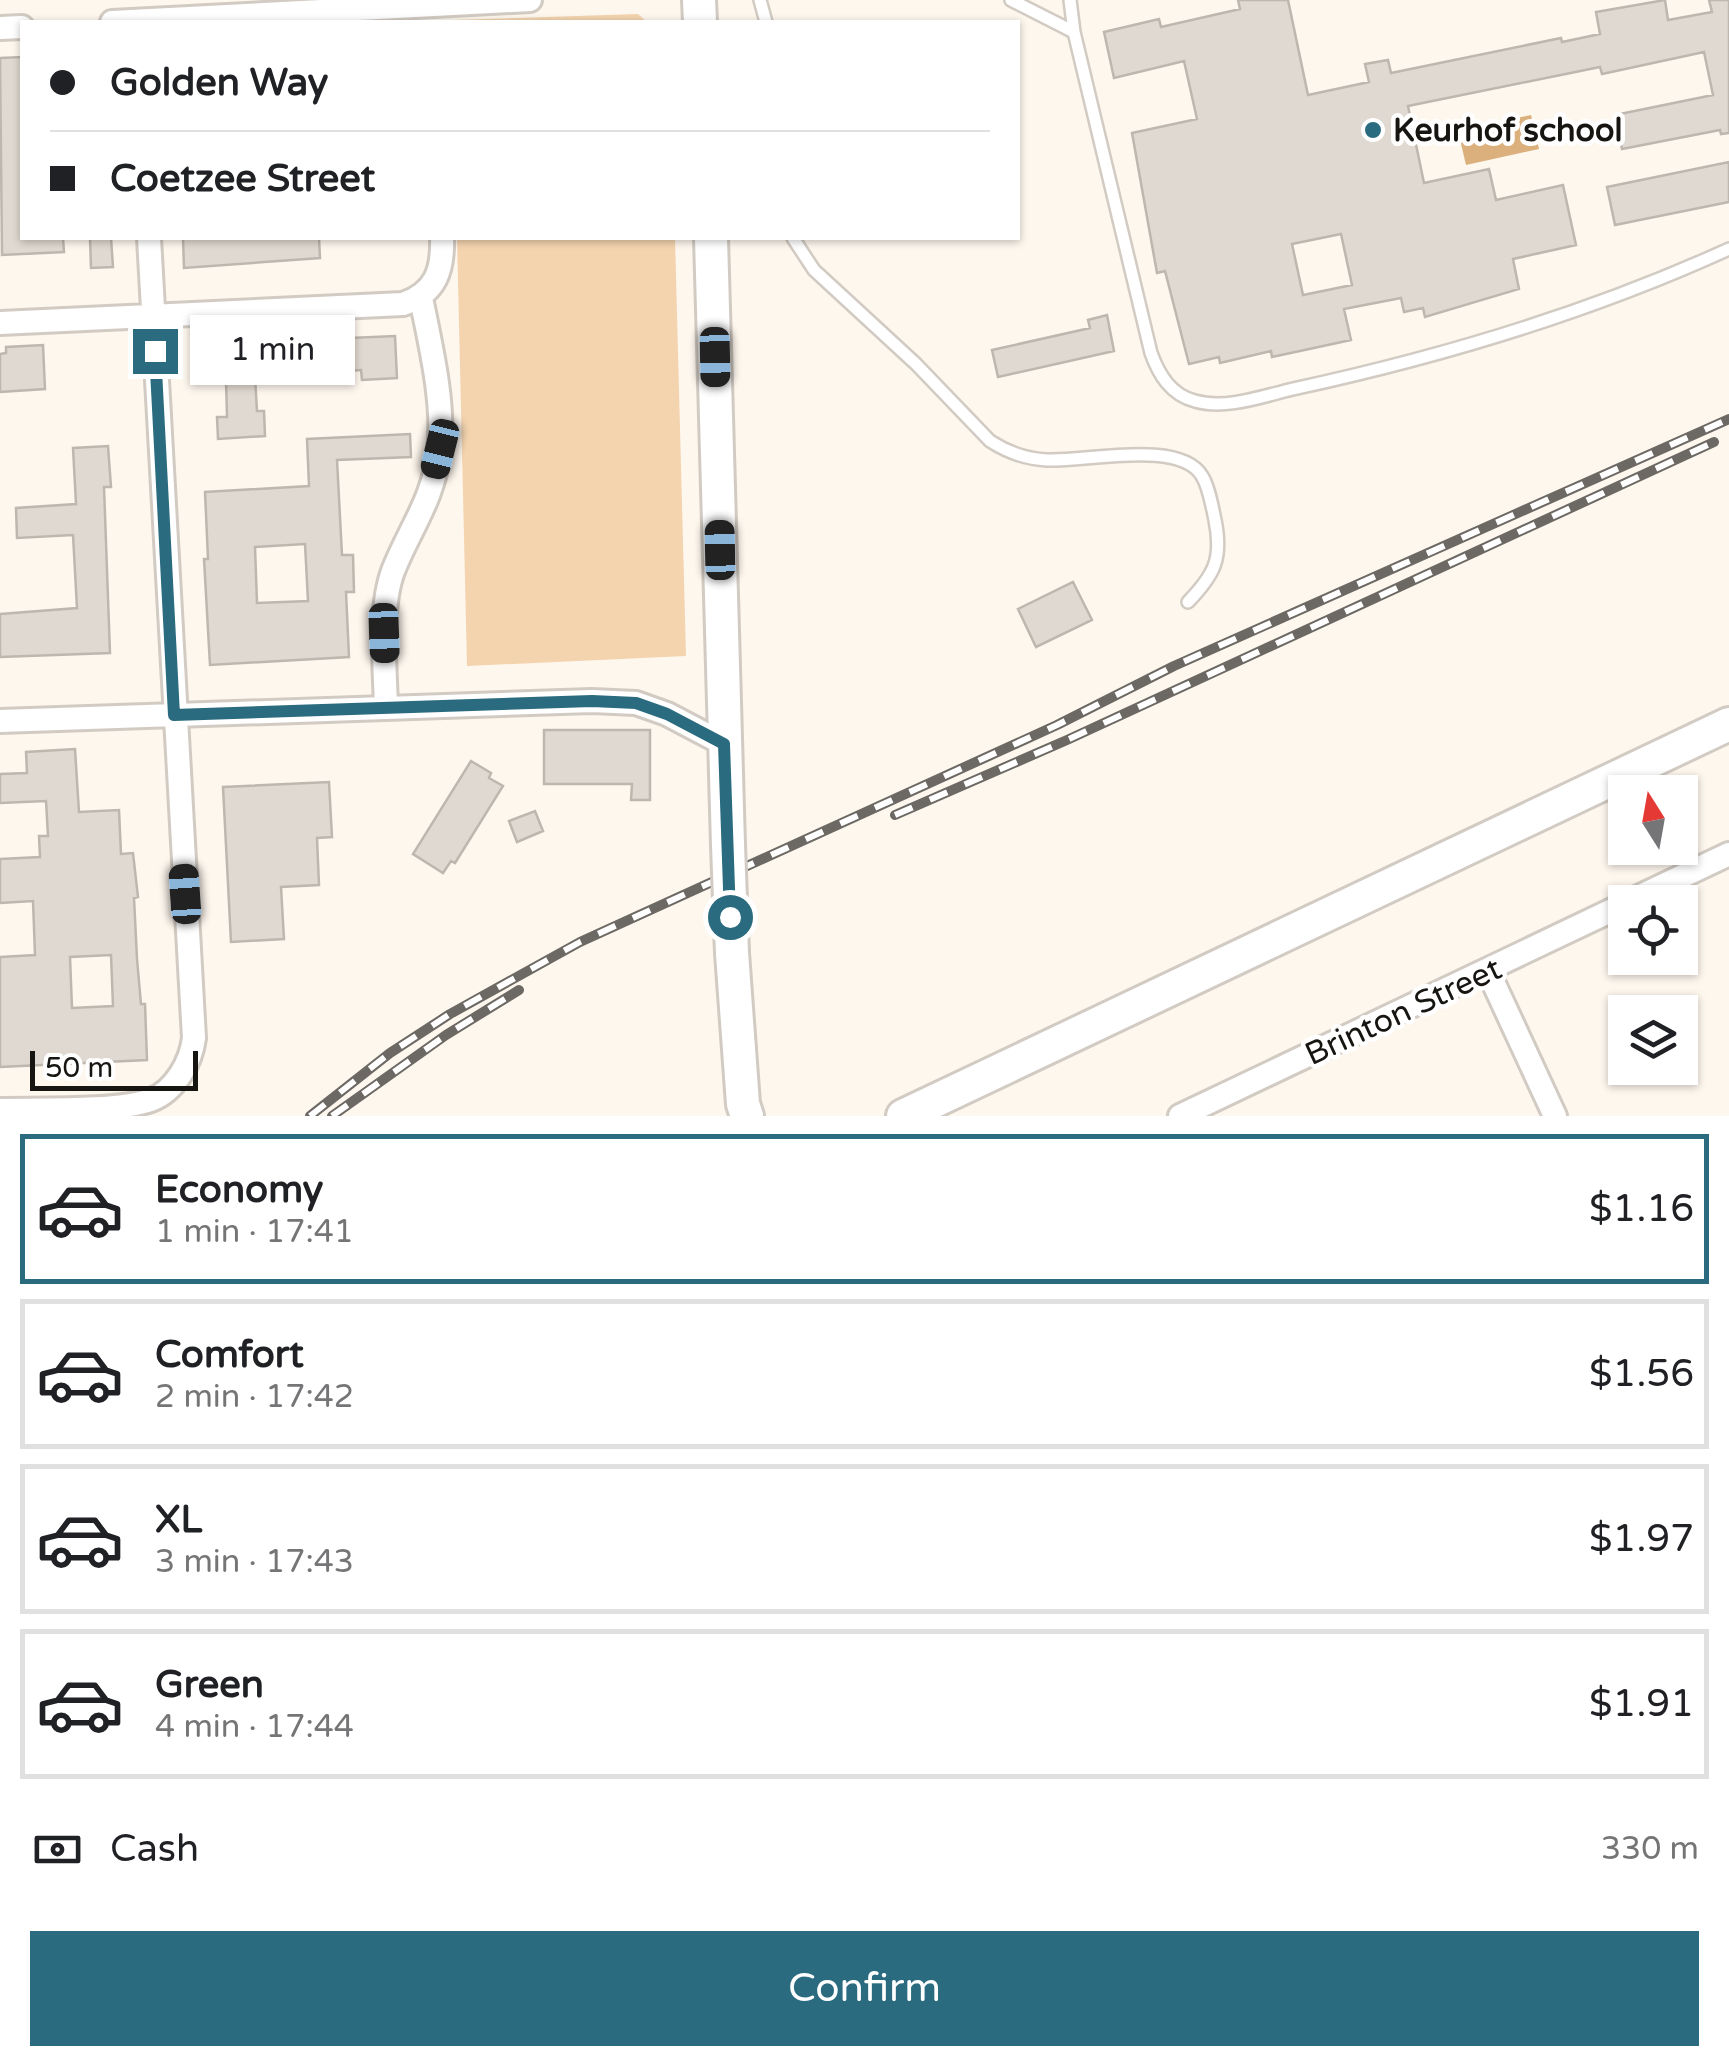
<!DOCTYPE html>
<meta charset="utf-8">
<style>
body{margin:0;font-family:"Varela Round",sans-serif;background:#f6f6f6;color:#202124;height:100vh;display:flex;flex-direction:column;font-size:38px;white-space:nowrap}
*{box-sizing:border-box;margin:0}
p{font-size:32px;color:#757577}
.icon{flex:none;width:55px;height:55px;fill:none;stroke:currentColor;stroke-width:2;stroke-linecap:round;stroke-linejoin:round}
.map{position:relative;height:1116px;overflow:hidden}
.sheet{display:flex;flex-direction:column;background:#fff;flex:1}
.sheet>*{flex:none}
.top-card{position:absolute;left:20px;top:20px;width:1000px;height:220px;border-radius:0px;box-shadow:0 2px 8px #0004;display:grid;align-content:center;height:220px;padding:0 30px;background:#fff}
.needle{width:65px;rotate:349deg}
.controls{position:absolute;left:1608px;top:775px;display:grid;gap:20px}
.controls a{display:grid;place-items:center;width:90px;height:90px;border-radius:0px;background:#fff;box-shadow:0 2px 8px #0004;font-size:50px}
.scale{position:absolute;left:30px;bottom:25px;width:168px;box-sizing:border-box;padding-left:10px;border:5px solid #171512;border-top:0;font-size:28px;line-height:35px;white-space:nowrap;color:#171512;-webkit-text-stroke:8px #fff;paint-order:stroke}
.end{position:absolute;width:45px;height:45px;margin:-22px;border:12px solid #2a6b7f;background:#fff;box-shadow:0 0 0 5px #fff}
.from{border-radius:50%}
.bubble{position:absolute;height:70px;border-radius:0px;background:#fff;box-shadow:0 2px 8px #0004;font-size:32px;font-weight:600;line-height:70px;text-align:center}
.car{position:absolute;width:30px;height:60px;margin:-30px -15px;border-radius:12px;box-shadow:0 0 8px 2px #0007;background:linear-gradient(#222 24%,#8ab4d8 0 40%,#222 0 76%,#8ab4d8 0 86%,#222 0)}
.top-card b{display:flex;align-items:center;gap:35px;height:95px;font-size:38px}
.top-card b+b{border-top:2px solid #e0e0e0}
.top-card i{width:25px;height:25px;background:#202124}
ul{padding:18px 0 0;list-style:none}
li{display:flex;align-items:center;gap:30px;height:150px;margin:0 20px 15px;padding:0 10px;border:5px solid #e0e0e0;border-radius:0px}
li div{flex:1}
li b{display:block;font-size:38px}
li em{font-style:normal;font-weight:600}
li.on{border-color:#2a6b7f}
li>.icon{width:90px;height:90px;stroke-width:1.5}
.pay{display:flex;align-items:center;gap:25px;height:110px;padding:0 30px;font-size:38px}
.pay p{margin-inline-start:auto}
.button{display:flex;gap:20px;margin-top:auto;padding:20px 30px}
.button a{flex:1;height:115px;border-radius:0px;background:#2a6b7f;color:#fff;font-size:40px;font-weight:600;line-height:115px;text-align:center}
.map>svg:first-child{display:block}
.green{fill:#f4d4af}
.water{fill:#dcb07c}
.building{fill:#e0d9d1;stroke:#beb7af;stroke-width:2.5;fill-rule:evenodd}
.lines{fill:none;stroke-linecap:round;stroke-linejoin:round}
.lane-casing{stroke:#d2cbc3;stroke-width:16}
.street-casing{stroke:#d2cbc3;stroke-width:28}
.secondary-casing{stroke:#d2cbc3;stroke-width:38}
.lane{stroke:#fff;stroke-width:11}
.street{stroke:#fff;stroke-width:22}
.secondary{stroke:#fff;stroke-width:32}
.rail-casing{stroke:#6c6863;stroke-width:10}
.rail{stroke:#fff;stroke-width:6;stroke-dasharray:19;stroke-linecap:butt}
.secondary-bridge-casing{stroke:#d2cbc3;stroke-width:38;stroke-linecap:butt}
.secondary-bridge{stroke:#fff;stroke-width:32}
.route{stroke:#2a6b7f;stroke-width:12}
.poi-dot{fill:#2a6b7f;stroke:#fff;stroke-width:4}
.labels{text-anchor:middle;stroke-width:9;stroke-linejoin:round;paint-order:stroke}
.poi-label{font-size:32px;font-weight:bold;fill:#171512;stroke:#fff;text-anchor:start}
.street-label{font-size:32px;fill:#171512;stroke:#fff}
</style>
<div class="map">
<svg width="1729" height="1116" viewBox="0 0 1729 1116">
<rect width="100%" height="100%" fill="#fef7ee"/>
<!-- green -->
<path class="green" d="M638 14 647 22H453L452 20Z
M457 238H675L686 656 467 666Z"/>
<!-- water -->
<path class="water" d="M1531 115 1539 149 1466 165 1458 131Z"/>
<!-- building -->
<path class="building" d="M1238 0H1288L1308 95 1369 82 1365 64 1388 60 1391 73 1561 38 1562 42 1600 34 1596 12 1665 0 1668 20 1712 12 1709 0H1729V133L1721 134 1720 130 1622 149 1615 115 1713 95 1704 52 1602 74 1600 67 1408 106 1424 183 1489 169 1496 200 1563 185 1576 245 1513 259 1519 289 1425 317 1423 308 1404 312 1401 298 1344 309 1351 340 1272 357 1271 351 1220 363 1219 357 1189 364 1165 271 1157 273 1132 133 1197 119 1184 61 1114 78 1104 32 1159 19 1161 27 1240 9ZM1341 234 1352 285 1303 295 1292 244Z
M22 57V238H63L64 252 2 255 0 58Z
M1729 162V202L1615 225 1607 187Z
M90 238H111L113 267 91 268Z
M183 238H319L320 258 184 268Z
M1107 315 1114 351 998 377 992 350 1090 328 1088 320Z
M348 335 349 338 395 336 397 378 362 380 361 370 255 377 257 411H264L265 436 218 439 217 417H227L226 381 205 382 203 345Z
M43 345 45 389 0 392V354L6 353V347Z
M410 434 411 457 337 460 342 555H353L354 592H346L349 657 210 665 204 559H208L205 492 309 486 307 439ZM305 544 308 601 257 603 255 547Z
M108 446 111 487H104L110 653 0 657V614L77 608 73 535 17 538 16 508 76 504 73 448Z
M1073 582 1092 620 1036 647 1018 609Z
M544 730H650V800H631L632 784H544Z
M75 749 79 812 119 810 121 854 133 853 138 897 134 898 137 959 141 1004H145L147 1060 0 1067V957L35 955 33 901 0 903V859L40 857 39 836H48L46 801 0 803V774L27 773 26 752ZM111 955 113 1006 72 1008 70 957Z
M471 761 491 773 489 778 503 786 455 863 451 861 443 873 413 854Z
M329 782 332 837 317 838 319 885 281 887 284 939 231 942 223 787Z
M535 811 543 831 517 842 509 821Z"/>
<g class="lines">
<!-- lane casing -->
<g class="lane-casing">
<path id="lane" d="M760 0 766 22
M1011 0 1074 32
M1070 0 1074 32 1151 353C1159 375 1171 395 1195 401 1226 410 1263 396 1293 389 1441 357 1591 312 1729 249
M793 238 814 270 916 364 990 441C1007 452 1026 459 1047 460 1085 462 1180 439 1202 476 1209 487 1212 506 1215 520 1223 559 1214 575 1188 602"/>
</g>
<!-- street casing -->
<g class="street-casing">
<path id="street" d="M112 22 530 0
M0 28 22 27
M0 323 403 304C436 293 443 270 442 238
M386 708C385 667 379 609 393 571 410 528 434 499 439 450 445 404 430 343 421 298
M0 721 592 701 636 703 667 714 724 744
M1628 902 1729 854
M1488 971 1555 1116
M0 1110C38 1109 117 1112 151 1100 175 1091 191 1062 194 1038L149 238
M1180 1116 1625 904"/>
</g>
<!-- secondary casing -->
<g class="secondary-casing">
<path id="secondary" d="M699 0 700 22
M711 238 728 845
M732 953 743 1104 747 1116
M903 1116 1729 724"/>
</g>
<!-- lane -->
<use href="#lane" class="lane"/>
<!-- street -->
<use href="#street" class="street"/>
<!-- secondary -->
<use href="#secondary" class="secondary"/>
<!-- rail casing -->
<g class="rail-casing">
<path id="rail" d="M895 815 1067 740 1714 442
M310 1116 390 1053 450 1014 580 942 1057 725 1174 666 1729 419
M332 1116 446 1035 519 990"/>
</g>
<!-- rail -->
<use href="#rail" class="rail"/>
<!-- secondary-bridge casing -->
<g class="secondary-bridge-casing">
<path id="secondary-bridge" d="M728 845 732 953"/>
</g>
<!-- secondary-bridge -->
<use href="#secondary-bridge" class="secondary-bridge"/>
</g>
<g class="lines">
<!-- route -->
<path class="route" d="M155 351 174 715 592 701 636 703 667 714 724 744 730 917"/>
</g>
<!-- markers -->
<circle class="poi-dot" cx="1373" cy="130" r="10"/>
<g class="labels">
<!-- poi labels -->
<g class="poi-label">
<text x="1393" y="141">Keurhof school</text>
</g>
<!-- street labels -->
<g class="street-label">
<text transform="translate(1403 1011) rotate(-25)" y="11">Brinton Street</text>
</g>
</g>
</svg>
<div class="controls">
<a><svg class="needle" viewBox="-14 -14 28 28"><path d="M0-13l5 13h-10z" fill="#e53935"/><path d="M0 13l5-13h-10z" fill="#757577"/></svg></a>
<a><svg class="icon" aria-label="locate" viewBox="0 0 24 24"><circle cx="12" cy="12" r="6"/><path d="M12 2v4M12 18v4M2 12h4M18 12h4"/></svg></a>
<a><svg class="icon" aria-label="layers" viewBox="0 0 24 24"><path d="M12 4l9 5-9 5-9-5zM3 14l9 5 9-5"/></svg></a>
</div>
<div class="scale">50 m</div>
<i class="end from" style="left:730px;top:917px"></i>
<i class="end" style="left:155px;top:351px"></i>
<div class="bubble" style="left:190px;top:315px;width:165px">1 min</div>
<i class="car" style="left:715px;top:357px;rotate:179deg"></i>
<i class="car" style="left:440px;top:449px;rotate:194deg"></i>
<i class="car" style="left:720px;top:550px;rotate:359deg"></i>
<i class="car" style="left:384px;top:633px;rotate:178deg"></i>
<i class="car" style="left:185px;top:894px;rotate:356deg"></i>
<div class="top-card">
<b><i class="from"></i>Golden Way</b>
<b><i></i>Coetzee Street</b>
</div>
</div>
<section class="sheet">
<ul>
<li class="on"><svg class="icon" aria-label="car" viewBox="0 0 24 24"><path d="M5 17H2v-5l4-1 3-4h7l3 4 3 1v5h-3M9 17h6M6 11h13"/><circle cx="7" cy="17" r="2"/><circle cx="17" cy="17" r="2"/></svg><div><b>Economy</b><p>1 min · 17:41</p></div><em>$1.16</em></li>
<li><svg class="icon" aria-label="car" viewBox="0 0 24 24"><path d="M5 17H2v-5l4-1 3-4h7l3 4 3 1v5h-3M9 17h6M6 11h13"/><circle cx="7" cy="17" r="2"/><circle cx="17" cy="17" r="2"/></svg><div><b>Comfort</b><p>2 min · 17:42</p></div><em>$1.56</em></li>
<li><svg class="icon" aria-label="car" viewBox="0 0 24 24"><path d="M5 17H2v-5l4-1 3-4h7l3 4 3 1v5h-3M9 17h6M6 11h13"/><circle cx="7" cy="17" r="2"/><circle cx="17" cy="17" r="2"/></svg><div><b>XL</b><p>3 min · 17:43</p></div><em>$1.97</em></li>
<li><svg class="icon" aria-label="car" viewBox="0 0 24 24"><path d="M5 17H2v-5l4-1 3-4h7l3 4 3 1v5h-3M9 17h6M6 11h13"/><circle cx="7" cy="17" r="2"/><circle cx="17" cy="17" r="2"/></svg><div><b>Green</b><p>4 min · 17:44</p></div><em>$1.91</em></li>
</ul>
<div class="pay"><svg class="icon" aria-label="cash" viewBox="0 0 24 24"><path d="M3 7h18v10H3z"/><circle cx="12" cy="12" r="2"/></svg>Cash<p>330 m</p></div>
<div class="button"><a>Confirm</a></div>
</section>
